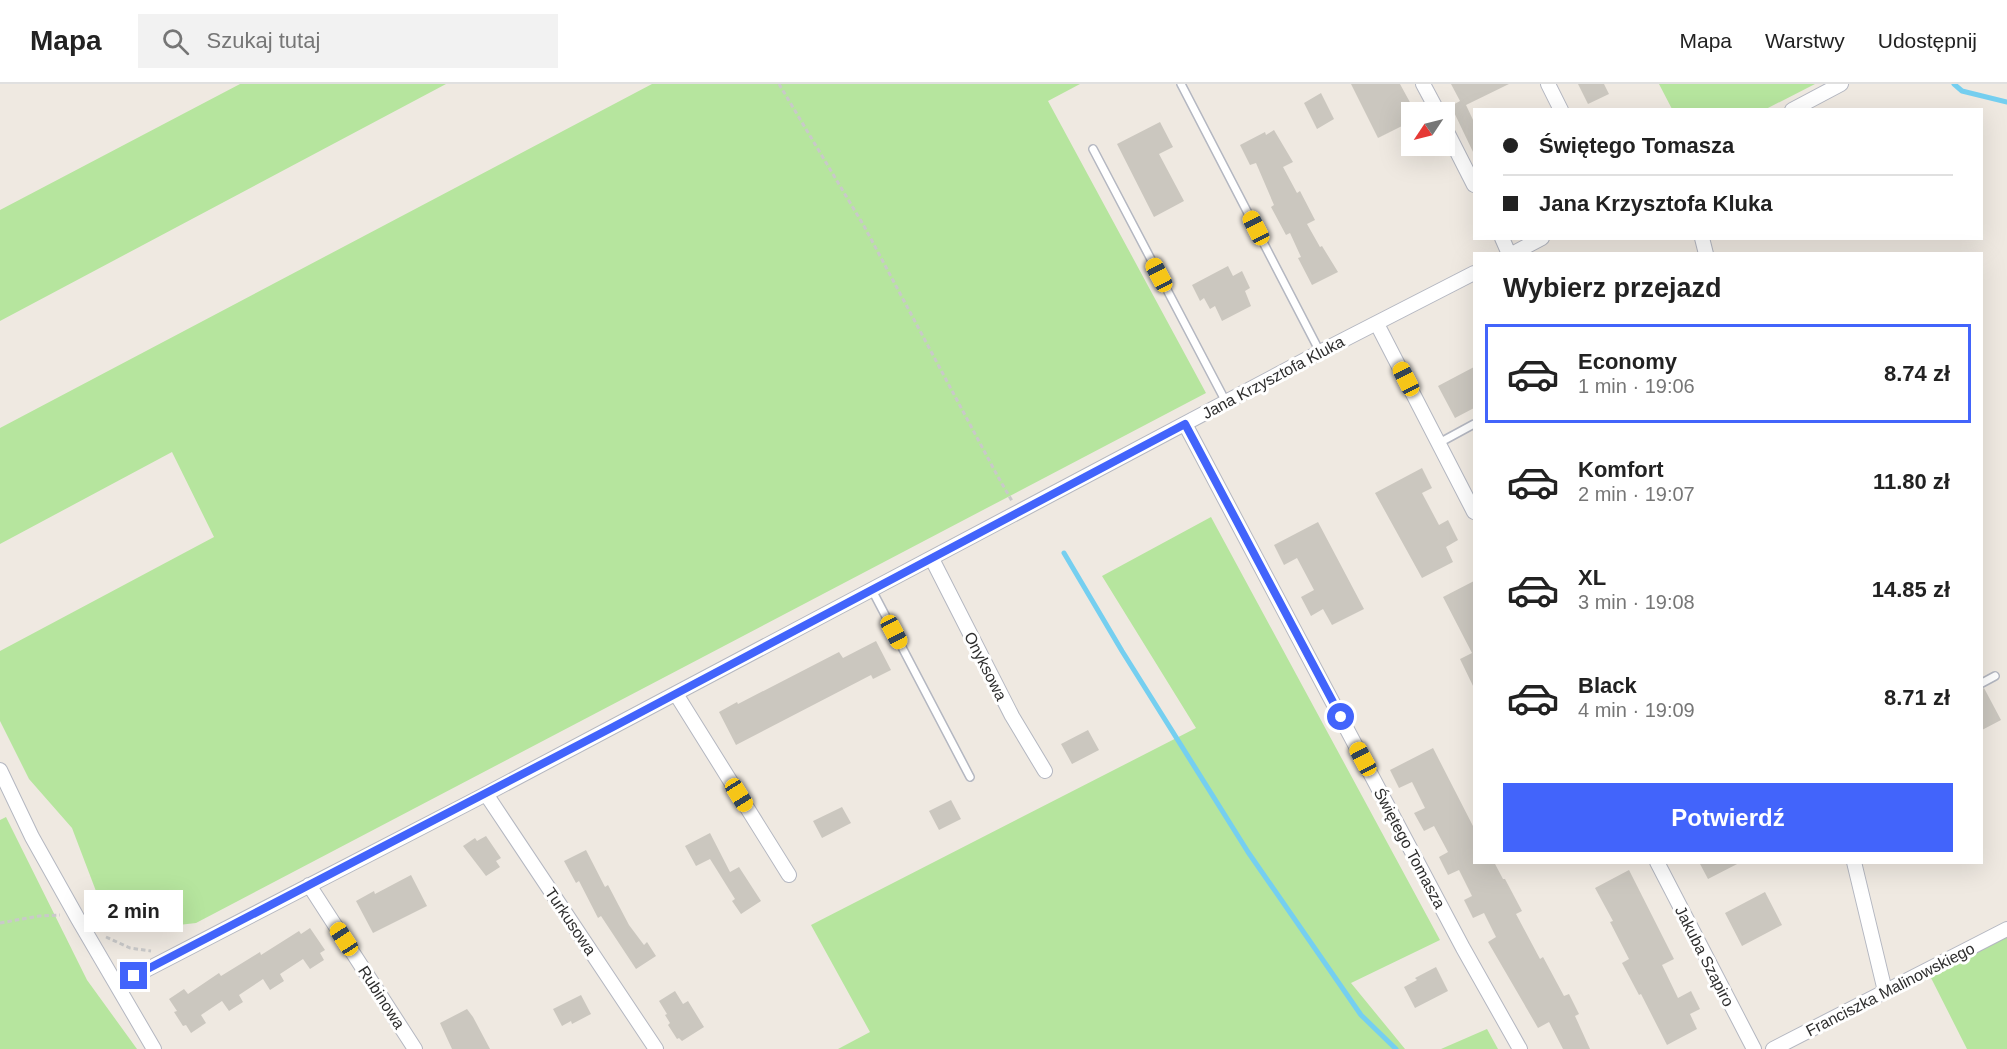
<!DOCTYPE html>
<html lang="pl">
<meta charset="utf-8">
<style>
body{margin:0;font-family:Helvetica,sans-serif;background:#f2f2f2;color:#222;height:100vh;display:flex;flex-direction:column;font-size:22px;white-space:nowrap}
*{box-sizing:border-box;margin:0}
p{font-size:20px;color:#767676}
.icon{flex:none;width:33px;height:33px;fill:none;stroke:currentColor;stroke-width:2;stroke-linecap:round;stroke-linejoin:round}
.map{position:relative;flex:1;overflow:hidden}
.panel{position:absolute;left:1473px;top:168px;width:510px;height:612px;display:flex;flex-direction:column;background:#fff;border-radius:0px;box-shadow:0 6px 24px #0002}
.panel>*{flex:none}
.hud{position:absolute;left:1473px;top:24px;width:510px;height:132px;border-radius:0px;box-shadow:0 6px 24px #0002;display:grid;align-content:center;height:132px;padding:0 30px;background:#fff}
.needle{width:39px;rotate:235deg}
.tools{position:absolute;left:1401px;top:18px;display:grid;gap:12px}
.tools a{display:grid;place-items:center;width:54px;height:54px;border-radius:0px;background:#fff;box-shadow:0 6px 24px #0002;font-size:30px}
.end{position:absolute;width:27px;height:27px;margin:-14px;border:8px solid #4264fb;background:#fff;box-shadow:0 0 0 3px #fff}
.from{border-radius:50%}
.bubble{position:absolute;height:42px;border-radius:0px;background:#fff;box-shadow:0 6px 24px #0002;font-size:20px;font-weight:800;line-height:42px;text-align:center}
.car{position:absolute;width:18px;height:36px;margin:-18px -9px;border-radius:8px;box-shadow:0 0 4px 2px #0007;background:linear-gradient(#f5c518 24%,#345 0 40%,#f5c518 0 76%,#345 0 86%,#f5c518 0)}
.hud b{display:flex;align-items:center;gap:21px;height:57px;font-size:22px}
.hud b+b{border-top:2px solid #e0e0e0}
.hud i{width:15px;height:15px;background:#222}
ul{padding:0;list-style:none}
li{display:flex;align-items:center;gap:18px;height:99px;margin:0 12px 9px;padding:0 18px;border:3px solid transparent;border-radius:0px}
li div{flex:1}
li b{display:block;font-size:22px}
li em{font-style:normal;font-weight:800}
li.selected{border-color:#4264fb}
li>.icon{width:54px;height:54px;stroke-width:1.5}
h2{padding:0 30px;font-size:27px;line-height:72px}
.button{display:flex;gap:12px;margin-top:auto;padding:12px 30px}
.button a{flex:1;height:69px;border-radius:0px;background:#4264fb;color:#fff;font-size:24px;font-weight:800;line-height:69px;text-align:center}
header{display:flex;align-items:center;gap:36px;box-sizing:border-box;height:84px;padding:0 30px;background:#fff;border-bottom:2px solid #e0e0e0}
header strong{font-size:28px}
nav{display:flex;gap:33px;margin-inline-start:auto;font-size:21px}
.search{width:420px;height:54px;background:#f2f2f2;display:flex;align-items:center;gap:15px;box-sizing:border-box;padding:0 21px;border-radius:0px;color:#767676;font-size:22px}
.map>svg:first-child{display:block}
.green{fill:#b6e59e}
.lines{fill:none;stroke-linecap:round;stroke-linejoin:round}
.stream{stroke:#75cff0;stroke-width:5}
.building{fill:#cbc7bf}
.service-casing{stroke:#b4b7c1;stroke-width:10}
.minor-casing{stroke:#b4b7c1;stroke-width:16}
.path{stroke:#c9c9c9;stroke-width:3;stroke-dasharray:4.5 3;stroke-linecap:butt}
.service{stroke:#fff;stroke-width:7}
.minor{stroke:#fff;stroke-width:14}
.route{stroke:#4264fb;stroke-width:8}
.labels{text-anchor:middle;stroke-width:6;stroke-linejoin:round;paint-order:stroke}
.street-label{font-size:16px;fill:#2e2e2e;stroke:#fff}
</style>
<header>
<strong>Mapa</strong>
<div class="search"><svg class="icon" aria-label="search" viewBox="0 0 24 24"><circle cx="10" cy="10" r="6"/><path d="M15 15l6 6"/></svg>Szukaj tutaj</div>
<nav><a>Mapa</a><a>Warstwy</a><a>Udostępnij</a></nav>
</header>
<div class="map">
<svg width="2007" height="965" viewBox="0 0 2007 965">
<rect width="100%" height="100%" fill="#efe9e1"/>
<!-- green -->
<path class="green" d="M240 0H446L0 237V126Z
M652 0H1080L1048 17 1206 309 196 839 144 845 99 815 72 744 29 695 0 637V567L214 453 172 368 0 460V344Z
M1659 0H1815L1766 25H1672Z
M1211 433 1440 856 1351 899 1405 965H838L870 948 811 841 1196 644 1102 492Z
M6 733 87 896 137 965H0V736Z
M2007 845V965H1967L1927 886Z
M1487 945 1498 965H1441Z"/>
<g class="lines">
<!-- stream -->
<path class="stream" d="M1954 0 1962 7 2007 18
M1064 469 1122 567 1248 768 1361 931 1396 965"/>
</g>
<!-- building -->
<path class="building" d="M1351 0H1400L1412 22V37L1378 54Z
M1451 0H1509L1466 21 1474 38V70L1451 22 1460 17Z
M1578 0H1604L1609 10 1588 20Z
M1321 9 1334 35 1317 45 1304 19Z
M1160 38 1173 63 1159 70 1184 117 1154 133 1117 60Z
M1274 46 1293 78 1283 83 1297 109 1300 107 1315 136 1307 140 1320 163 1322 162 1338 188 1312 201 1298 174 1301 173 1290 149 1286 151 1271 123 1274 121 1256 79 1250 81 1240 61 1265 48 1266 51Z
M1228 182 1233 192 1242 187 1250 204 1245 207 1251 222 1222 237 1215 222 1210 225 1204 214 1200 217 1192 201Z
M1474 283V324L1455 334 1438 302Z
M1422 384 1432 404 1422 409 1439 441 1448 436 1458 456 1446 463 1453 478 1422 494 1375 409Z
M1318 438 1364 525 1332 541 1323 525 1311 532 1301 513 1314 506 1297 474 1284 481 1274 461Z
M1474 497V604L1460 575 1472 569 1443 513Z
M876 557 891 586 873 595 871 591 736 661 719 628 737 618 738 620 839 568 843 574Z
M1984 604 2001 636 1982 646V605Z
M1088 646 1099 666 1072 680 1061 660Z
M1433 664 1474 744V778H1494L1503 795H1505L1522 827 1516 830 1540 875 1543 873 1564 912 1569 910 1579 930 1575 932 1590 965H1563L1549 938 1538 944 1488 858 1496 853 1484 829 1473 834 1464 816 1472 812 1459 786 1448 791 1439 773 1448 768 1434 742 1424 747 1414 729 1425 724 1412 698 1399 704 1390 686Z
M951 716 961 735 939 746 929 727Z
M842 723 851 739 822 754 813 737Z
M710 749 730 788 739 783 761 817 741 830 732 817 735 815 710 775 696 782 685 762Z
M486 752 501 774 496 777 500 783 486 792 463 762 475 754 477 757Z
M586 766 605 803 608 801 629 841 644 861 647 858 656 872 636 885 601 832 598 834 579 797 576 799 564 777Z
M1699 778H1741L1708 795Z
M1629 786 1674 875 1662 881 1678 914 1691 907 1700 925 1690 930 1697 945 1667 961 1641 910 1639 911 1622 879 1629 875 1610 838 1613 837 1595 804Z
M411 791 427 822 373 849 356 817 374 807 375 810Z
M1765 808 1782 841 1742 862 1725 829Z
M310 844 325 866 320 869 324 876 310 885 303 875 280 890 284 897 270 906 263 895 239 911 243 918 229 927 222 917 201 931 206 939 191 949 186 941 183 942 174 928 177 927 169 915 184 905 188 910 219 889 221 892 260 868 261 871 299 847 301 850Z
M1436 883 1448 907 1415 924 1404 903 1417 896 1415 894Z
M675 907 683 920 688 917 704 943 682 957 679 954 677 955 668 941 670 939 665 931 667 930 659 917Z
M581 911 591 930 572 940 571 937 562 942 553 925Z
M467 925 473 933 490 965H452L440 939Z"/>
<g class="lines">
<!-- service casing -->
<g class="service-casing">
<path id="service" d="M1181 0 1320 268
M1093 65 1226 318
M1439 359 1474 340
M872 506 970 693
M1982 599 1995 592"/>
</g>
<!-- minor casing -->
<g class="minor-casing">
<path id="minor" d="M1423 0 1438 28
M1548 0 1561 26
M1792 26 1841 0
M1444 42 1474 101
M1502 154 1509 170
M1702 154 1706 170
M1512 170 1542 154
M1377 240 1474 428
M1185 340 1463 864 1520 965
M932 475 1012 632 1045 687
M676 610 789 791
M0 686 32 753 78 835 154 965
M486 710 656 965
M1657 778 1754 965
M1854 778 1885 907
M309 801 415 965
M117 901 486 710 1320 268 1474 189
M1773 965 2007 845"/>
</g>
<!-- path -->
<path class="path" d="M779 0 864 142 997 391 1012 417
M0 839 39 832 60 831
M106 853 130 864 151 867"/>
<!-- service -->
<use href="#service" class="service"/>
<!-- minor -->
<use href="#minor" class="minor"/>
</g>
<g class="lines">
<!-- route -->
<path class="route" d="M134 892 613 643 1185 340 1341 633"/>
</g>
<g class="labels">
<!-- street labels -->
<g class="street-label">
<text transform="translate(1273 293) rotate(-28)" y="6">Jana Krzysztofa Kluka</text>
<text transform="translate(986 582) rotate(63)" y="6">Onyksowa</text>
<text transform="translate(1410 764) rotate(62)" y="6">Świętego Tomasza</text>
<text transform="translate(571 837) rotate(56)" y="6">Turkusowa</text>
<text transform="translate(1705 872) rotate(63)" y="6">Jakuba Szapiro</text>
<text transform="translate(1890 905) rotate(-27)" y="6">Franciszka Malinowskiego</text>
<text transform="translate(382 913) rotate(57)" y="6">Rubinowa</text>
</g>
</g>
</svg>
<div class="tools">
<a><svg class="needle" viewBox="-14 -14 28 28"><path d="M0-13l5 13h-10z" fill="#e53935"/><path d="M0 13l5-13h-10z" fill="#767676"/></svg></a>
</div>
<i class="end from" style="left:1341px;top:633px"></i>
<i class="end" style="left:134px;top:892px"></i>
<div class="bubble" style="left:84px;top:806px;width:99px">2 min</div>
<i class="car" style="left:1256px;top:144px;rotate:333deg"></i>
<i class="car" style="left:1159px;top:191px;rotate:332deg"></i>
<i class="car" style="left:1406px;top:295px;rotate:333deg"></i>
<i class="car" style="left:894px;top:548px;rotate:152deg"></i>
<i class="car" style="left:1363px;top:675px;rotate:332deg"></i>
<i class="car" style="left:739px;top:711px;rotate:148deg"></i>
<i class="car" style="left:344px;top:855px;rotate:327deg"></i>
<div class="hud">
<b><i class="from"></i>Świętego Tomasza</b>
<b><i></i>Jana Krzysztofa Kluka</b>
</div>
<section class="panel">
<h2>Wybierz przejazd</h2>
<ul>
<li class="selected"><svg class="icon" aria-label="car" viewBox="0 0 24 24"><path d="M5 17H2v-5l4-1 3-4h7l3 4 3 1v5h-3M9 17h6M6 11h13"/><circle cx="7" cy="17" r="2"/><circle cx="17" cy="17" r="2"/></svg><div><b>Economy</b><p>1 min · 19:06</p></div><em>8.74 zł</em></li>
<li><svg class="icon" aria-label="car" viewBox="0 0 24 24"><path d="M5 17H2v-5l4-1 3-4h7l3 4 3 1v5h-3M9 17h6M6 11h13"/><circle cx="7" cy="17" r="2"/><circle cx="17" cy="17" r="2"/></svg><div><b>Komfort</b><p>2 min · 19:07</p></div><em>11.80 zł</em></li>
<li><svg class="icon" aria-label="car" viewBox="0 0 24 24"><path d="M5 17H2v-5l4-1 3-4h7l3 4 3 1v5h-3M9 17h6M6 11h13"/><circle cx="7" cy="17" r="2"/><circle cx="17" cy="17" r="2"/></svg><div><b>XL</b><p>3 min · 19:08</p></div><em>14.85 zł</em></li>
<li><svg class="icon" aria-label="car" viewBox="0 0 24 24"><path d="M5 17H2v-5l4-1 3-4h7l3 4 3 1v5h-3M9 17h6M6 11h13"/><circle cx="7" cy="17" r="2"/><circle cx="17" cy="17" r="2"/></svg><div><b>Black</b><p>4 min · 19:09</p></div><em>8.71 zł</em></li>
</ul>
<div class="button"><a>Potwierdź</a></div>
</section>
</div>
